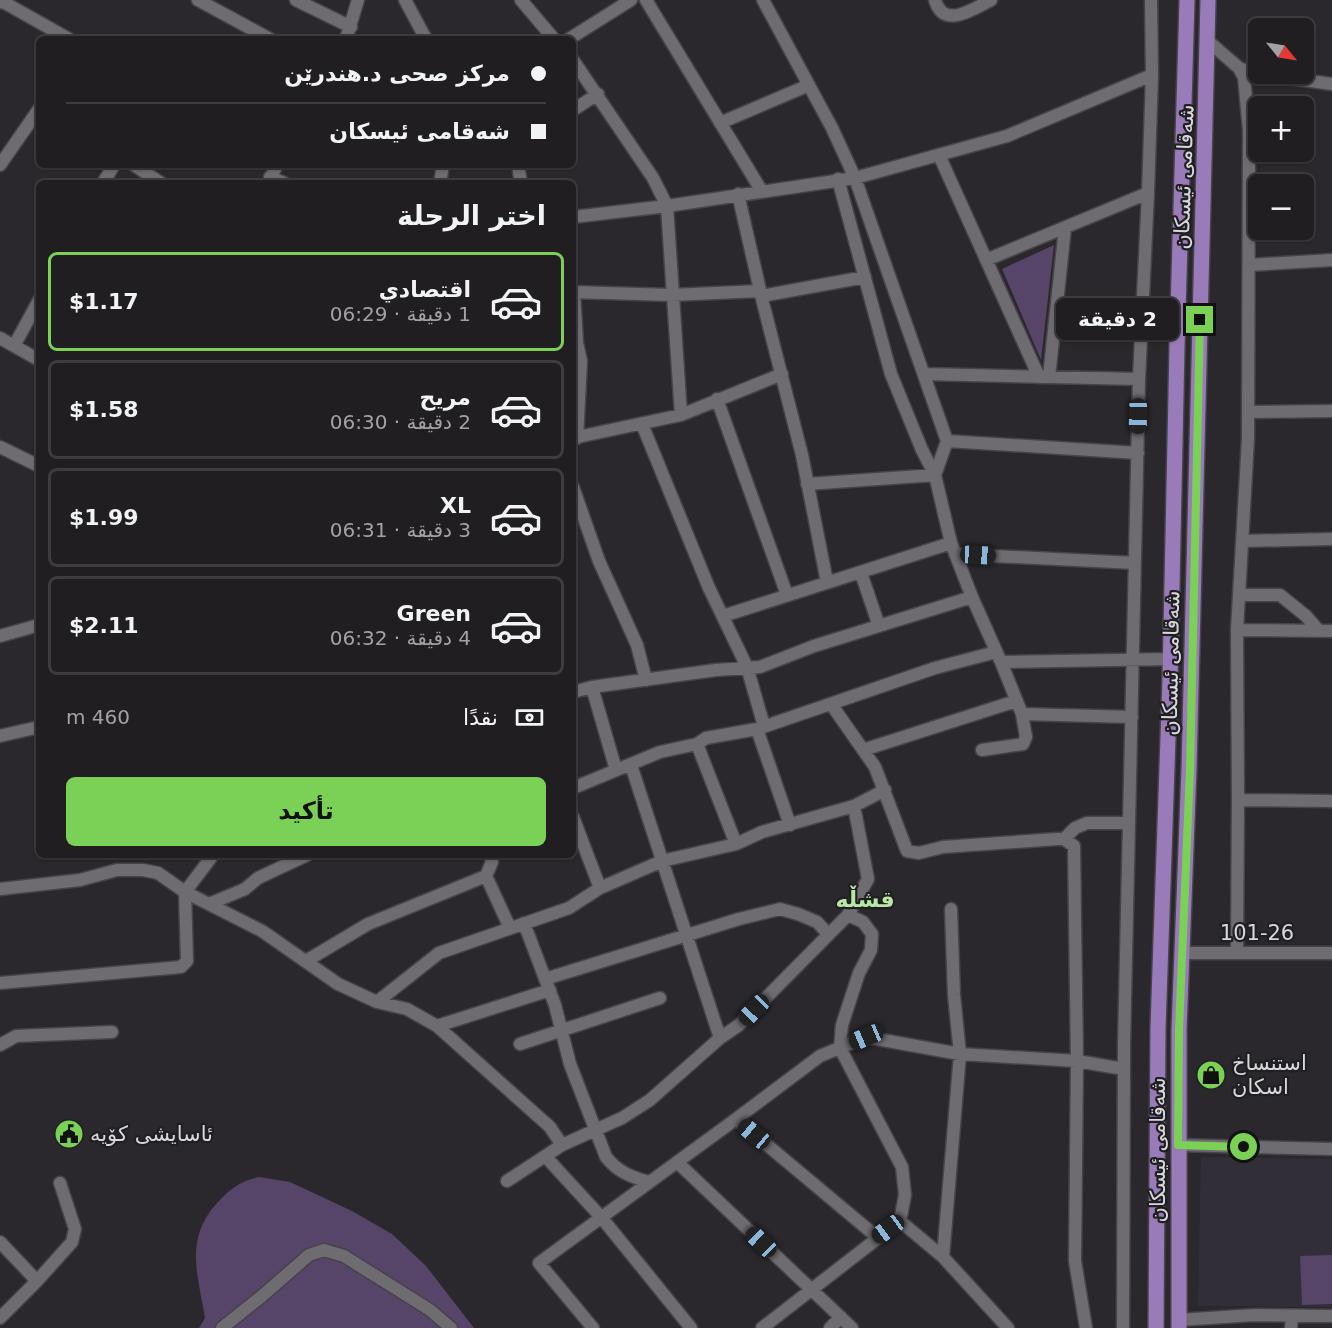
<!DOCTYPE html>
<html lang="ar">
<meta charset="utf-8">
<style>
body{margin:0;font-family:"DejaVu Sans","Noto Sans Arabic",sans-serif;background:#2d2b2e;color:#f1f3f6;direction:rtl;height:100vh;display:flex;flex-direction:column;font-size:22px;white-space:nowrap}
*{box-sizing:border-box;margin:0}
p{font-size:20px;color:#a2a2a5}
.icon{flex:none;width:33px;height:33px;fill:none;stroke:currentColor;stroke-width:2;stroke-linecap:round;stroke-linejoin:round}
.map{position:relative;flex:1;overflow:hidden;direction:ltr}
.drawer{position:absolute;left:36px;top:180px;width:540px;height:678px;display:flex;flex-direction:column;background:#201e21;border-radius:9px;box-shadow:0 2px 4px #0004,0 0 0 2px #3d3c3f;direction:rtl}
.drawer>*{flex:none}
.banner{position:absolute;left:36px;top:36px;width:540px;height:132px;border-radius:9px;box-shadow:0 2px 4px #0004,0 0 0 2px #3d3c3f;direction:rtl;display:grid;align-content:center;height:132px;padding:0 30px;background:#201e21}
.needle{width:39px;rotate:120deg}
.fabs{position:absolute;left:1248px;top:18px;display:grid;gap:12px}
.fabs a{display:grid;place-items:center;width:66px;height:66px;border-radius:9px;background:#201e21;box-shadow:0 2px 4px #0004,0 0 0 2px #3d3c3f;font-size:30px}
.end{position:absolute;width:27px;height:27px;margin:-14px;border:8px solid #7ad156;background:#111;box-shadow:0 0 0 3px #111}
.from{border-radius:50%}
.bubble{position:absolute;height:42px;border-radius:9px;background:#201e21;box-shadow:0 2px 4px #0004,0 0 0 2px #3d3c3f;font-size:20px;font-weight:700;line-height:42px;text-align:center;direction:rtl}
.car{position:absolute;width:18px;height:36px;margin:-18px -9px;border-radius:8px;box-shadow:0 0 4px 2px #0007;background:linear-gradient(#222 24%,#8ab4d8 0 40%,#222 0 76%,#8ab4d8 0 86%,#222 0)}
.banner b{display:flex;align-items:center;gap:21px;height:57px;font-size:22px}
.banner b+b{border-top:2px solid #3d3c3f}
.banner i{width:15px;height:15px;background:#f1f3f6}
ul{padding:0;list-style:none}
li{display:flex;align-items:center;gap:18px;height:99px;margin:0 12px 9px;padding:0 18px;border:3px solid #3d3c3f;border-radius:9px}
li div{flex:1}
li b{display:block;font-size:22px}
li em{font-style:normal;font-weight:700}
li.active{border-color:#7ad156}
li>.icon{width:54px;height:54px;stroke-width:1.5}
h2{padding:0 30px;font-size:27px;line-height:72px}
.pay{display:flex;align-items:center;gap:15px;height:66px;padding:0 30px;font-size:22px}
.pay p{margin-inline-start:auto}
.primary-button{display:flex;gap:12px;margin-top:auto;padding:12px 30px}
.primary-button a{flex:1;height:69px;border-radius:9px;background:#7ad156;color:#111;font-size:24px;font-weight:700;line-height:69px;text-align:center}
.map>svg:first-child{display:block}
.built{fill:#322e38}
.green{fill:#564469}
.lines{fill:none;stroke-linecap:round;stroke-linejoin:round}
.minor-casing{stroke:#464448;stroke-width:15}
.major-casing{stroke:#464448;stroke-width:18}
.minor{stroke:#6e6c71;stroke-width:12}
.major{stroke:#9a7bba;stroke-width:15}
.route{stroke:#7ad156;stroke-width:8}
.labels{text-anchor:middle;stroke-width:4.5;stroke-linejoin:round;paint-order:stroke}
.street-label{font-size:21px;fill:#d8d7da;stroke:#201f23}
.poi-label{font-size:21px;fill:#d8d7da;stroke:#201f23;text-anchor:start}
.neighbourhood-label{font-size:22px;font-weight:bold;fill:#b8e7a6;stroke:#201f23}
</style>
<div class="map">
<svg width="1332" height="1328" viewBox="0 0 1332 1328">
<rect width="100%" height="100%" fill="#2a282c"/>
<!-- built -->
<path class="built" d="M1201 1157 1332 1159V1307L1198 1306Z"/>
<!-- green -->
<path class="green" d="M1054 245 1041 360 1002 269Z
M259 1177 290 1182 352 1211 392 1234 426 1266 474 1328H199L205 1318C198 1275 184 1239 217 1203 230 1189 240 1181 259 1177Z
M1332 1255V1304L1302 1305 1300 1256Z"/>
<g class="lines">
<!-- minor casing -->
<g class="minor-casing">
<path id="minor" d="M198 0 270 39
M296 0 351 27
M405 0 426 39
M521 0 554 39
M646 0 761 190
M763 0 832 128 855 178 947 441 935 475 807 484
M935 0C944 30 973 9 991 0
M0 2 5 3 69 39
M346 39 358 0
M569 39 631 0
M1208 41 1239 68 1244 77 1249 130 1248 439 1237 630 1238 800 1237 952
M573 60 653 178 667 206 681 415
M1239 68 1253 73 1332 84
M573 110 598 94
M720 123 809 85
M939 155 1039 377
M0 165 39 109
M134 165 161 183
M518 165 521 183
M270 177 284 183
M838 179 891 374 922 450 935 475 951 543 972 597 1001 662 1022 714 1026 737 1023 744 982 750
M103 183 114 165
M268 183 277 165
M440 183 443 165
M738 194 763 303 802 455 827 582
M573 217 667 206 855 178 1007 136 1152 75
M986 260 1148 193
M1249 265 1332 260
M573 292 671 295 760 291
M574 292 577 343 581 361 577 438
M761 296 865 277
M0 338 39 360
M14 346 39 300
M924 374 1139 379
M1049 377 1065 228
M717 399 787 595
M1248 412 1332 411
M642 424 709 588 747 667 764 726
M573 438 681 415 782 374
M947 441 1138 453
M0 447 39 466
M573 487 599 561 637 645 646 680
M1242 541 1332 539
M955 554 1135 563
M861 573 879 626
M1239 595H1280L1306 616 1319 631
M723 616 951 543
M1237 630 1332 631
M0 636 39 625
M1001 662 1171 659
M592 687 616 770
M573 692 592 687 716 670 760 667 814 646 972 597
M831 704 875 767 907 851 919 853 943 847 1057 839H1064L1074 846 1077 1061 1075 1261 1086 1328
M1022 714 1132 717
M757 729 790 825
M0 736 39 727
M697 744 736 844
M863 750 1016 701
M631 765 720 1038
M573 788 660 752 697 744 706 738 757 729 935 668 996 652
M1238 800 1332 801
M573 817 600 888
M1064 839 1075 828 1087 823H1129
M490 855 492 862 486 876 510 928
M0 889 80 880 117 870H143L158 873 185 892 262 931 338 984 377 1002 407 1009 437 1026 550 1127 562 1145
M209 904 245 889 258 878 307 855
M524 923 555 1005 570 1064 606 1157C618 1172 631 1177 649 1182
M1182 953H1332
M306 961 368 924 486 876
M545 979 739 919 780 909 798 914 817 922 828 934
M0 983 181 967 187 961 185 892 213 855
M377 1002 439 953 569 908 600 888 662 861 736 844 762 832 854 806 885 790
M437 1026 550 990
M520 1044 660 998
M0 1045 16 1036 112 1032
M736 1119 877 1237
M1178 1145 1332 1149
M545 1156 601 1217 691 1328
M677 1162 852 1328
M507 1181 562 1145 622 1118 650 1100 720 1038 739 1025 848 915 868 879 854 806
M900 1221 943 1257 1008 1328
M0 1242 37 1281 72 1242 75 1229 60 1183
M943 1257 960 1054 954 995 951 909
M0 1318 37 1281
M1179 1320 1254 1315 1332 1316
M222 1328 262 1296 309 1255 324 1250 344 1256 430 1310 451 1328
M593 1328 539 1263 736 1119 820 1056 866 1037 960 1054 1077 1061 1124 1069
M762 1328 900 1221 905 1195 902 1167 840 1048 842 1025 859 973 871 950 872 934 863 922 848 915
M830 1328 841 1317
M1123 1328 1124 1045 1139 379 1148 193 1152 75 1151 0
M1291 1328 1292 1316"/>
</g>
<!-- major casing -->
<g class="major-casing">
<path id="major" d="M1156 1328 1158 1028 1170 680 1177 346 1187 0
M1179 1328V1030L1189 769 1208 0"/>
</g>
<!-- minor -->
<use href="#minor" class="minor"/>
<!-- major -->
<use href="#major" class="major"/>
</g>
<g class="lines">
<!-- route -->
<path class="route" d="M1200 320 1190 769 1179 1030 1178 1145 1244 1147"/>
</g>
<!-- icons -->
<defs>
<g id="shop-disc" transform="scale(1.5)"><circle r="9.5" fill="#7ad156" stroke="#201f23"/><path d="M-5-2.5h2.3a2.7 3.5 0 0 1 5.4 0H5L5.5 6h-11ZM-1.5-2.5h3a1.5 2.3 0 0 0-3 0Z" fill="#111"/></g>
<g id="civic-disc" transform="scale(1.5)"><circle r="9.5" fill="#7ad156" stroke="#201f23"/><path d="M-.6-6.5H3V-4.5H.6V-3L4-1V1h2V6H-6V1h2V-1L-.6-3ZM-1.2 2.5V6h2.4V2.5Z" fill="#111"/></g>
</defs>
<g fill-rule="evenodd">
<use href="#shop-disc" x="1211" y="1075"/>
<use href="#civic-disc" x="69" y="1134"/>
</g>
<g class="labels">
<!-- street labels -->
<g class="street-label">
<text transform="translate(1184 177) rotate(-88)" y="7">شەقامی ئیسکان</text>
<text transform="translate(1171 663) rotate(-89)" y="7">شەقامی ئیسکان</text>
<text x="1257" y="940">101-26</text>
<text transform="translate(1158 1150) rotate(-90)" y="7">شەقامی ئیسکان</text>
</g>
<!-- poi labels -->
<g class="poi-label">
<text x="1232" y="1070">استنساخ<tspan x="1232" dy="24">اسکان</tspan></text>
<text x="90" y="1141">ئاسایشی کۆیە</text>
</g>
<!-- neighbourhood labels -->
<g class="neighbourhood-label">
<text x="865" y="907">قشڵه‌</text>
</g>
</g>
</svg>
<div class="fabs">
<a><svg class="needle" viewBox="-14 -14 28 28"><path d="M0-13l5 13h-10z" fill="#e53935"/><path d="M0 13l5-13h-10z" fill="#a2a2a5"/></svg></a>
<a>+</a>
<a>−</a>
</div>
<i class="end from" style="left:1244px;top:1147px"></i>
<i class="end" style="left:1200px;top:320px"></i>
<div class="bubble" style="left:1056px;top:298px;width:123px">2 دقيقة</div>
<i class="car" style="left:1138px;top:416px;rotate:181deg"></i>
<i class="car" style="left:978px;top:555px;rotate:93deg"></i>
<i class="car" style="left:754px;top:1010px;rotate:224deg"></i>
<i class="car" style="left:866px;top:1037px;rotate:247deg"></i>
<i class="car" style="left:754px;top:1134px;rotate:310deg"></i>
<i class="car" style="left:888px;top:1229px;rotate:234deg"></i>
<i class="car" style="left:761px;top:1242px;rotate:314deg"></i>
<div class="banner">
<b><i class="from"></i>مرکز صحی د.هندرێن</b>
<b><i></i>شەقامی ئیسکان</b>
</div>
<section class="drawer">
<h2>اختر الرحلة</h2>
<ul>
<li class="active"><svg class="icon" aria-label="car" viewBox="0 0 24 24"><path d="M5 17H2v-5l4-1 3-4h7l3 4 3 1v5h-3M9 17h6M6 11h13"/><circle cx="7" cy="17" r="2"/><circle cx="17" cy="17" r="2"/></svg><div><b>اقتصادي</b><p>1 دقيقة · 06:29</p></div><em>$1.17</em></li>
<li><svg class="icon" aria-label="car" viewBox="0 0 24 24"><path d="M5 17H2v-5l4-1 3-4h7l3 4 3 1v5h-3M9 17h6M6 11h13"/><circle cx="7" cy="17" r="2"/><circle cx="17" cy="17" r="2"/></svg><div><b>مريح</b><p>2 دقيقة · 06:30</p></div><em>$1.58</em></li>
<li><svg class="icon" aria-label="car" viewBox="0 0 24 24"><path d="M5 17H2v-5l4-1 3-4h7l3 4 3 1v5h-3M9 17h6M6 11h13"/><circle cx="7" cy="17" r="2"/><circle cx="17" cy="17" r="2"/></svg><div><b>XL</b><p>3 دقيقة · 06:31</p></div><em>$1.99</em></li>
<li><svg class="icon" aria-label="car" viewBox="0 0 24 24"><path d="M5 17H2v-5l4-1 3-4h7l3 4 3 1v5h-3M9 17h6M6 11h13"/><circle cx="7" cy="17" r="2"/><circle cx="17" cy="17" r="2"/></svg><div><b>Green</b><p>4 دقيقة · 06:32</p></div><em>$2.11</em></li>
</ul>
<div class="pay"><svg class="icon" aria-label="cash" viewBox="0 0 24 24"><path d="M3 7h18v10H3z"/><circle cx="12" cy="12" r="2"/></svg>نقدًا<p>460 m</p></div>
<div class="primary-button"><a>تأكيد</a></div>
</section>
</div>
